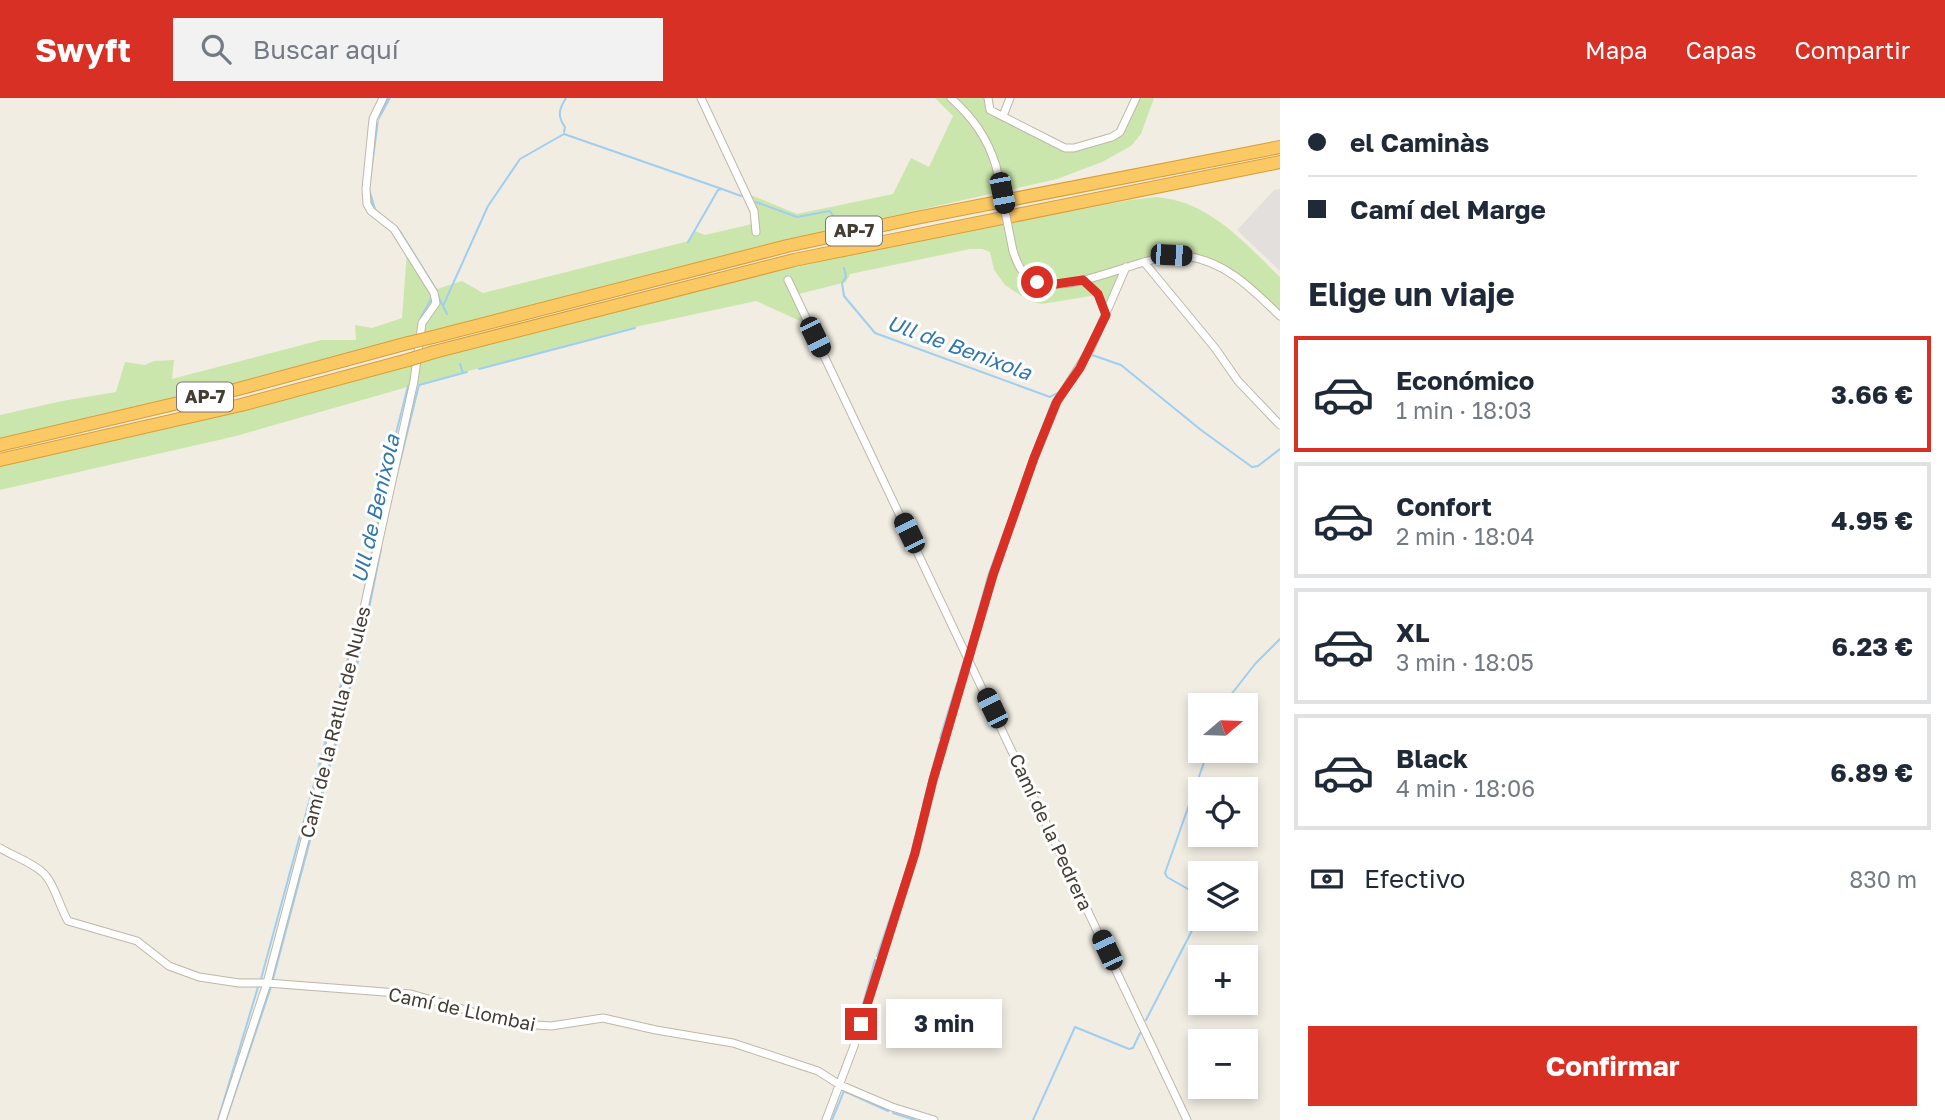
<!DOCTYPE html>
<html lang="es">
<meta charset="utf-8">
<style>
body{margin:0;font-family:"Golos Text",sans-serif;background:#f2f2f3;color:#1f2937;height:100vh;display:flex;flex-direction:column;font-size:26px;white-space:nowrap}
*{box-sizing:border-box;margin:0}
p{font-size:23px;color:#747a83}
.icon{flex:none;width:38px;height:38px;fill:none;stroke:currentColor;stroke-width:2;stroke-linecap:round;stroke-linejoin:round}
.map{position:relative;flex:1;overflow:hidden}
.sheet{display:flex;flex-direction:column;background:#fff;width:665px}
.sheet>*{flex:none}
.top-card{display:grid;align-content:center;height:154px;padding:0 28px;background:#fff}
.needle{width:46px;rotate:71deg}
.controls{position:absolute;left:1188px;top:595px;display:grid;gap:14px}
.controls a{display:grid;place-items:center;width:70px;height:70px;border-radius:0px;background:#fff;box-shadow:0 4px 10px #0003;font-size:35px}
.end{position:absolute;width:32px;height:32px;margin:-16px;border:9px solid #d93025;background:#fff;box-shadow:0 0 0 4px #fff}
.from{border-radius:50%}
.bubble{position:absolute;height:49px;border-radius:0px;background:#fff;box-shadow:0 4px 10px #0003;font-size:23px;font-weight:700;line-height:49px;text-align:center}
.car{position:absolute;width:21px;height:42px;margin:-21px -10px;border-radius:9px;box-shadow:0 0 5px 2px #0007;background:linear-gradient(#222 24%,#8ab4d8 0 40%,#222 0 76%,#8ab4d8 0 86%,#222 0)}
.top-card b{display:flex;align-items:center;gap:24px;height:66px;font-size:26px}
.top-card b+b{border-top:2px solid #e0e1e3}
.top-card i{width:18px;height:18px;background:#1f2937}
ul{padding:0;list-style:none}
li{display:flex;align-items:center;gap:21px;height:116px;margin:0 14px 10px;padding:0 14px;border:4px solid #e0e1e3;border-radius:0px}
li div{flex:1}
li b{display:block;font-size:26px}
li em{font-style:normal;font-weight:700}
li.on{border-color:#d93025}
li>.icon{width:63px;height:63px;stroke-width:1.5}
h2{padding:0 28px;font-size:32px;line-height:84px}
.pay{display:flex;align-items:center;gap:18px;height:77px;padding:0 28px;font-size:26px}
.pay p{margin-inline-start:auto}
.cta{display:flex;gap:14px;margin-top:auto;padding:14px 28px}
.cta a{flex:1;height:80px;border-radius:0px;background:#d93025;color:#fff;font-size:28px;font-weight:700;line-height:80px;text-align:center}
header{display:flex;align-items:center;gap:42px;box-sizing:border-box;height:98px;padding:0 35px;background:#d93025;color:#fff}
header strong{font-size:33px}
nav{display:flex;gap:38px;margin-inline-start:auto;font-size:24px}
.search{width:490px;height:63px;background:#f2f2f3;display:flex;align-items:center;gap:18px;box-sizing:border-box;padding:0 24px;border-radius:0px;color:#747a83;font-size:26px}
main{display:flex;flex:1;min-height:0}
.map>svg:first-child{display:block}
.grass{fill:#cbe6ac}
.parking{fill:#e2dfdc}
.water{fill:#9fceee}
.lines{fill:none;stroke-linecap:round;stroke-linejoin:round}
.stream{stroke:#9fceee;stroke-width:2}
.street-casing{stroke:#bfb7a9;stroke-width:9}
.highway-casing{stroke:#da9d34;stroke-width:14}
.street{stroke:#fff;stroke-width:7}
.highway{stroke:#fbc964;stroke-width:12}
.street-bridge-casing{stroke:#bfb7a9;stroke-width:9;stroke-linecap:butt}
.highway-bridge-casing{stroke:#da9d34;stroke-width:14;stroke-linecap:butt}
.street-bridge{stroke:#fff;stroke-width:7}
.highway-bridge{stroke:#fbc964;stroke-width:12}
.route{stroke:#d93025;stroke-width:9}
.labels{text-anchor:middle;stroke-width:6;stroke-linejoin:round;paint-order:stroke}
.shield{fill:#fff;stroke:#7b7770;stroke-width:2}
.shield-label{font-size:18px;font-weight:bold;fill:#433d33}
.street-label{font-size:19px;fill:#433d33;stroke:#fff}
.water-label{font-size:21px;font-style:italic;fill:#2f77ac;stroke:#fff}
</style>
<header>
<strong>Swyft</strong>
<div class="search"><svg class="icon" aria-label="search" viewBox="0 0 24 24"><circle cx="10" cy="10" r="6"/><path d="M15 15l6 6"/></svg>Buscar aquí</div>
<nav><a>Mapa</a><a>Capas</a><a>Compartir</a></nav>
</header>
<main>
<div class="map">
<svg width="1280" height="1022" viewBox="0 0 1280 1022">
<rect width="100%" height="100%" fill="#f1ede3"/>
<!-- grass -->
<path class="grass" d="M935 0H987L990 12 1065 50 1120 34 1137 0H1154L1141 36 1131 48 1102 64 1057 81 852 127 647 178 352 257 0 343V317L62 303 116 294 125 264 145 267 154 263 174 262 172 281 321 242H356L355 227 372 230 402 220 407 152 436 198 439 197 437 191 462 183 483 195 689 143 695 133 705 137 752 126 755 124 746 95 797 116 893 96 911 60 929 69 953 18Z
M1156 99C1209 103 1244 144 1280 179V218L1232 173 1187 158 1126 169 1106 216 1097 197 1042 206 1029 203 1005 187 994 172 990 154 982 151H970L850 176 846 184 795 197 809 227 756 203 635 229 415 287 419 263 807 164 1130 102Z
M415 263 411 288 236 338 0 392V366Z"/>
<!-- parking -->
<path class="parking" d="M1280 91V173L1237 132 1274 92Z"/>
<!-- water -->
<path class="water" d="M387 0H391L379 22 370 91 376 111 401 133 437 191 439 197 436 198C426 181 418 161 405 147 396 136 379 124 373 110 360 83 374 26 387 0Z"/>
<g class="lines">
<!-- stream -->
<path class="stream" d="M564 34 565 29C557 18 559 11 566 0
M756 104 797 119 830 113 834 119
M688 144 718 92 722 91 741 98
M844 170 846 179 842 185 844 198 875 235 1050 299 1059 294
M437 196 447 216
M443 208 488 108 520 61 564 36 722 91
M421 219 431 201
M1092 257 1121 267 1201 332 1252 369 1258 368 1280 351
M460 266 463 275
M479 271 635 230
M1035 348 1052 304
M395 384 419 287 467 274
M364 495 394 343 408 288
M969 547 988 478 1007 426
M958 581 964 563
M350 590 359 560 381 451
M1223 607 1255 566 1280 541
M940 640 957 585
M923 706 939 646
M910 760 915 739
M1200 798 1167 779 1165 775 1208 653
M877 858 903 782
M261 881 353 542
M273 881 348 600
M1146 922 1200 817
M857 928 875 862
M838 981 847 957
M893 1015 915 1022
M218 1022 258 889
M226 1022 271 889
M832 1022 844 993 888 1013
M1033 1022 1075 929 1129 951 1133 950 1140 935"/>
<!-- street casing -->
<g class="street-casing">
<path id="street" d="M701 0 754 113 756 134
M951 0C973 20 987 39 996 68
M988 0 990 12 1065 50H1074L1112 39 1120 34 1136 0
M1003 18 1010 0
M1013 153C1016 161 1018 170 1025 176 1059 209 1143 152 1186 158 1227 164 1252 191 1280 218
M1144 164 1215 250 1238 283 1280 327
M788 182 1187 1022
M1083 182 1098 196 1106 217
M0 750C13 758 29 763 41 773 54 783 59 808 68 823L137 843 169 868 199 879 239 885H267L411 896 483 917 537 927 551 928 603 920 656 932 733 945 818 973 840 987 892 1009 934 1022
M222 1022 267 885 353 560 414 283 422 225 436 205 434 195 394 131 371 113 367 106 366 91 373 21 383 0
M826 1022 854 948 915 755 933 682 993 477 1034 360 1057 304 1091 250 1126 169"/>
</g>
<!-- highway casing -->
<g class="highway-casing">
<path id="highway" d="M433 239 787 148 916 120 1280 49
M434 254 794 162 1280 64
M0 347 238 291 408 245
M0 362 241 307 408 262"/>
</g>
<!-- street -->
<use href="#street" class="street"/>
<!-- highway -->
<use href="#highway" class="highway"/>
<!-- street-bridge casing -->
<g class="street-bridge-casing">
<path id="street-bridge" d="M996 68 1013 153"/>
</g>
<!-- highway-bridge casing -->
<g class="highway-bridge-casing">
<path id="highway-bridge" d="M408 245 433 239
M408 262 434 254"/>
</g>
<!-- street-bridge -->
<use href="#street-bridge" class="street-bridge"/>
<!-- highway-bridge -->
<use href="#highway-bridge" class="highway-bridge"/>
</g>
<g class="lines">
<!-- route -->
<path class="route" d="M861 926 915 755 933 682 993 477 1034 360 1057 303 1080 270 1106 217 1098 196 1083 182 1049 187 1037 184"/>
</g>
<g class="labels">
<!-- shield labels -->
<g class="shield">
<rect x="826" y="118.5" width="56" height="29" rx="5"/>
<rect x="177" y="284.5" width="56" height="29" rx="5"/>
</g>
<g class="shield-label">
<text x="854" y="139">AP-7</text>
<text x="205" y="305">AP-7</text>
</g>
<!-- street labels -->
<g class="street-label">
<text transform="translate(335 624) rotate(-76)" y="7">Camí de la Ratlla de Nules</text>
<text transform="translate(1051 734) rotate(65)" y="7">Camí de la Pedrera</text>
<text transform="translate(462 911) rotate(12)" y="7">Camí de Llombai</text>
</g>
<!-- water labels -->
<g class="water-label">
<text transform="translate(959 250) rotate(20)" y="7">Ull de Benixola</text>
<text transform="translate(376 411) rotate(-77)" y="7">Ull de Benixola</text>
</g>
</g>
</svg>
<div class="controls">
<a><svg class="needle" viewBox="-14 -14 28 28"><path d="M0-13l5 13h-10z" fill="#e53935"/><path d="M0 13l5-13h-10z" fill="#747a83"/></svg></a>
<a><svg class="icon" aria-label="locate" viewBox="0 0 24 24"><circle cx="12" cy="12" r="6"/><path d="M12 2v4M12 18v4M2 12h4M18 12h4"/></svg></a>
<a><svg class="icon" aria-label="layers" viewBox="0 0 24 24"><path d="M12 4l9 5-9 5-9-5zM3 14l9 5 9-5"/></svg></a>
<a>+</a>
<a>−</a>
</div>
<i class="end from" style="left:1037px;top:184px"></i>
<i class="end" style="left:861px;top:926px"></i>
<div class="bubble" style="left:886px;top:901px;width:116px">3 min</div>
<i class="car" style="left:1002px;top:95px;rotate:169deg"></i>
<i class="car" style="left:1171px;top:157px;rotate:93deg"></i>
<i class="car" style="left:815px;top:239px;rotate:154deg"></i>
<i class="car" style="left:909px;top:435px;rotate:334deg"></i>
<i class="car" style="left:992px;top:610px;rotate:334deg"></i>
<i class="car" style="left:1107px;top:852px;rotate:335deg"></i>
</div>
<section class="sheet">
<div class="top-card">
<b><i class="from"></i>el Caminàs</b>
<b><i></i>Camí del Marge</b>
</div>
<h2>Elige un viaje</h2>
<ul>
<li class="on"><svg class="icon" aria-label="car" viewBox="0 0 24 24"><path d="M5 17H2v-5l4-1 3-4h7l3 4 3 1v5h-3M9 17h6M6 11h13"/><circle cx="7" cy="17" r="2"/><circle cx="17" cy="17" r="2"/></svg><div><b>Económico</b><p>1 min · 18:03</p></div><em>3.66 €</em></li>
<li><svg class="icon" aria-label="car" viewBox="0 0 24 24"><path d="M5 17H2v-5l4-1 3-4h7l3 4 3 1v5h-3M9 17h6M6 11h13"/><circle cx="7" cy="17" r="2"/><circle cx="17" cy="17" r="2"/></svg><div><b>Confort</b><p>2 min · 18:04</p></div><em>4.95 €</em></li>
<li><svg class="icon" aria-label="car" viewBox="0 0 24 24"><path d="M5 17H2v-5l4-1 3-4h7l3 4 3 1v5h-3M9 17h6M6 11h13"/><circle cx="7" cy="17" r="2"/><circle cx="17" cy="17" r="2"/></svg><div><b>XL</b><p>3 min · 18:05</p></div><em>6.23 €</em></li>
<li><svg class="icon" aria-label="car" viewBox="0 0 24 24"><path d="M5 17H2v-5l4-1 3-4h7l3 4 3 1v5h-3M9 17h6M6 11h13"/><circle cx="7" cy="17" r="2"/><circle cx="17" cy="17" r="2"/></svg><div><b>Black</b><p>4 min · 18:06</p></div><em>6.89 €</em></li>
</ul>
<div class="pay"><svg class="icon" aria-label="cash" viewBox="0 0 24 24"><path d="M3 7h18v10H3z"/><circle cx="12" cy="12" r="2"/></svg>Efectivo<p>830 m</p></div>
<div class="cta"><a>Confirmar</a></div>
</section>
</main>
